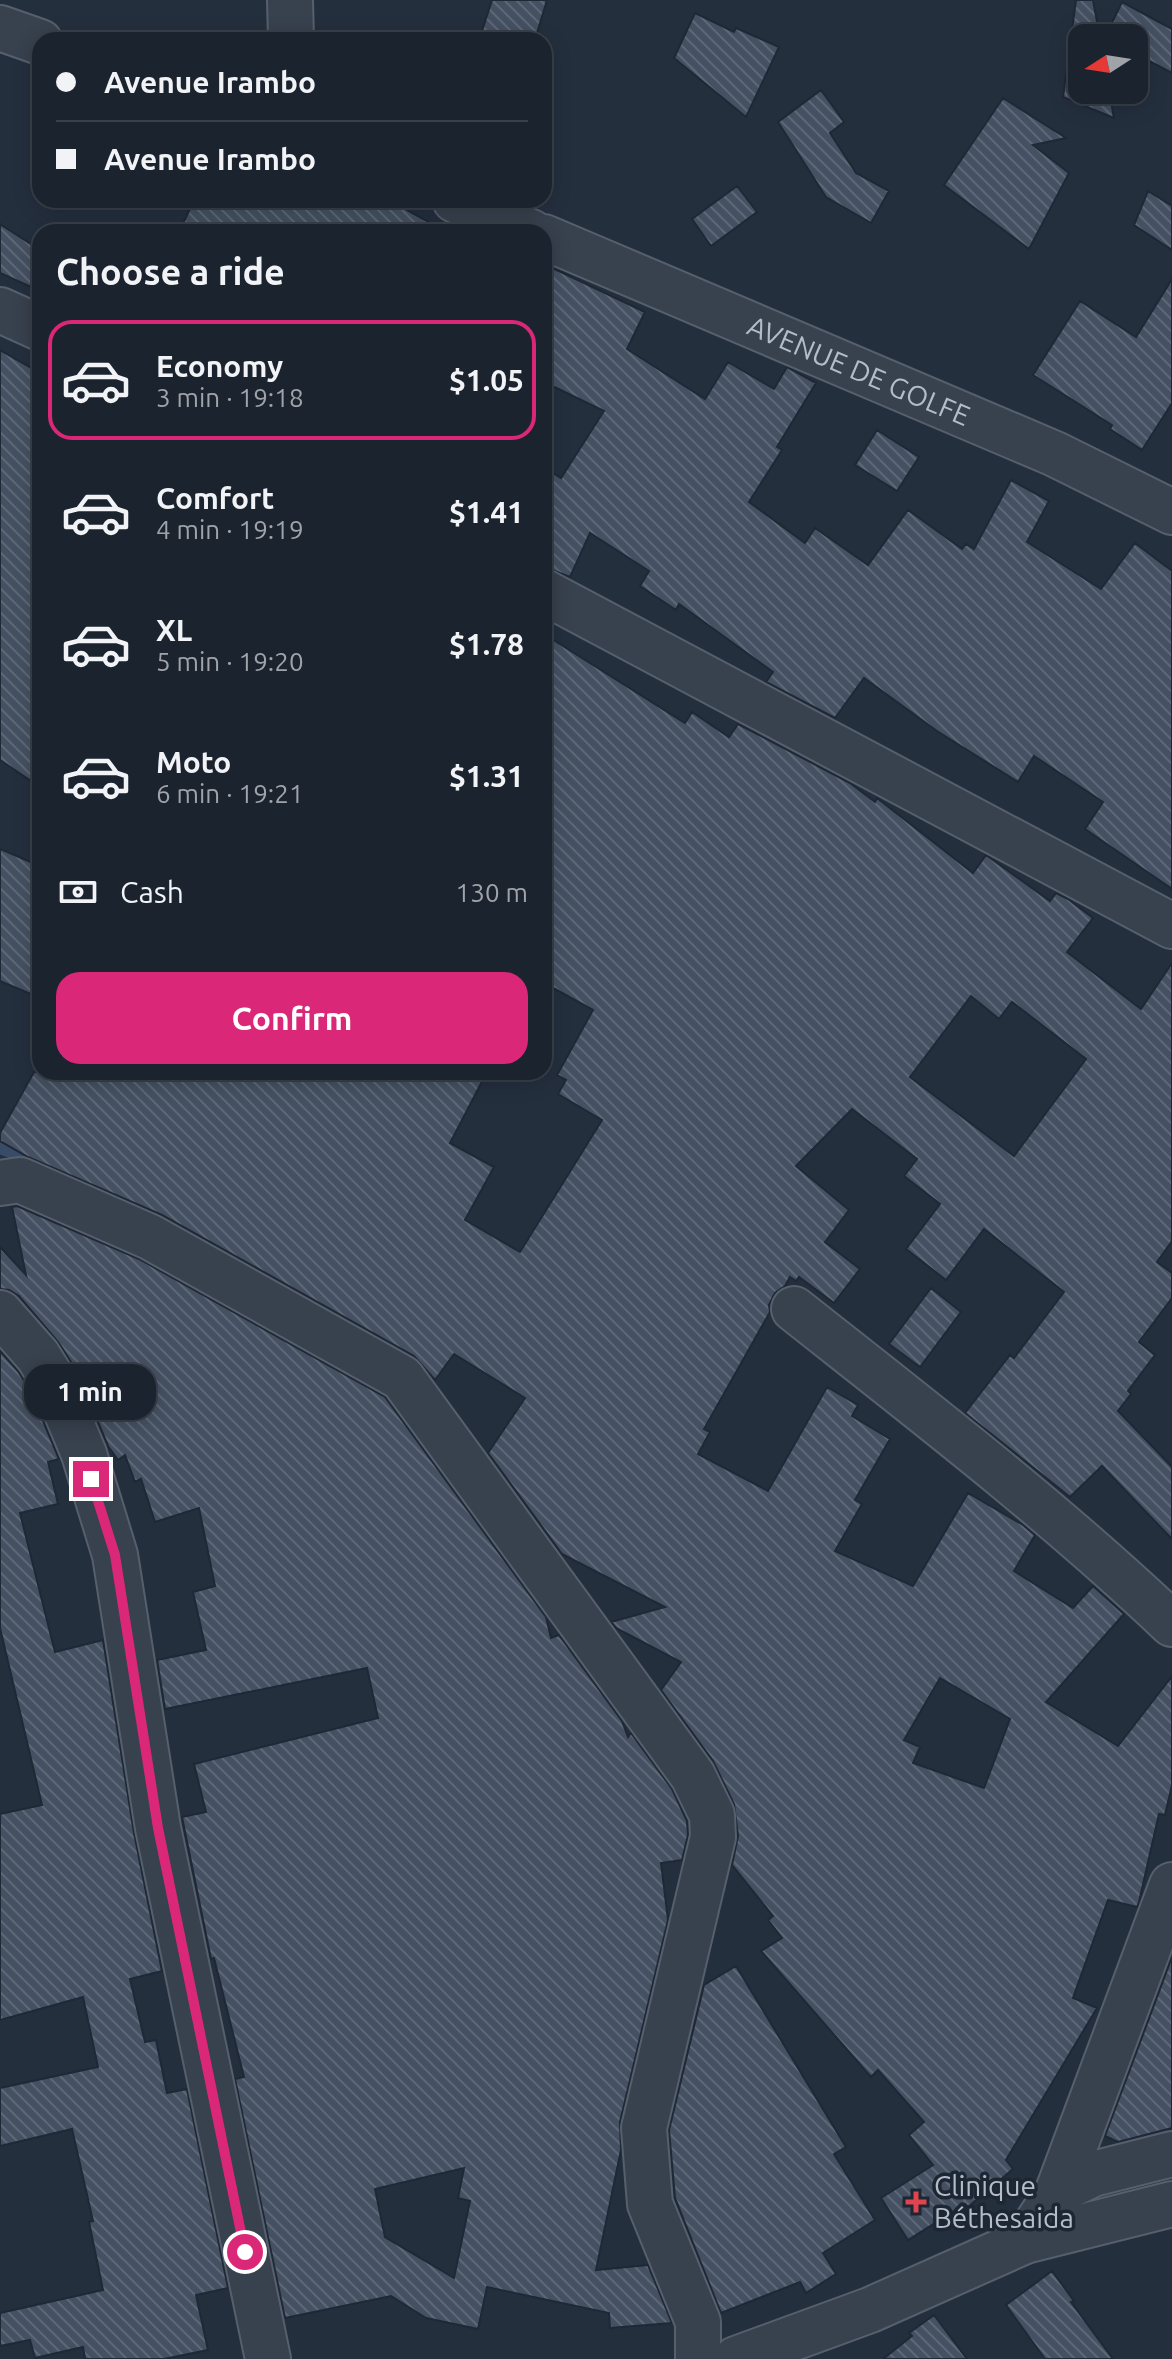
<!DOCTYPE html>
<meta charset="utf-8">
<style>
body{margin:0;font-family:Ubuntu,sans-serif;background:#242b36;color:#f1f3f6;height:100vh;display:flex;flex-direction:column;font-size:30px;white-space:nowrap}
*{box-sizing:border-box;margin:0}
p{font-size:26px;color:#a0a4aa}
.icon{flex:none;width:44px;height:44px;fill:none;stroke:currentColor;stroke-width:2;stroke-linecap:round;stroke-linejoin:round}
.map{position:relative;flex:1;overflow:hidden}
.details{position:absolute;left:32px;top:224px;width:520px;height:856px;display:flex;flex-direction:column;background:#1b232e;border-radius:24px;box-shadow:0 4px 20px #0003,0 0 0 2px #39404a}
.details>*{flex:none}
.banner{position:absolute;left:32px;top:32px;width:520px;height:176px;border-radius:24px;box-shadow:0 4px 20px #0003,0 0 0 2px #39404a;display:grid;align-content:center;height:176px;padding:0 24px;background:#1b232e}
.needle{width:52px;rotate:258deg}
.buttons{position:absolute;left:1068px;top:24px;display:grid;gap:16px}
.buttons a{display:grid;place-items:center;width:80px;height:80px;border-radius:16px;background:#1b232e;box-shadow:0 4px 20px #0003,0 0 0 2px #39404a;font-size:40px}
.end{position:absolute;width:36px;height:36px;margin:-18px;border:10px solid #db2777;background:#fff;box-shadow:0 0 0 4px #fff}
.from{border-radius:50%}
.bubble{position:absolute;height:56px;border-radius:24px;background:#1b232e;box-shadow:0 4px 20px #0003,0 0 0 2px #39404a;font-size:26px;font-weight:700;line-height:56px;text-align:center}
.banner b{display:flex;align-items:center;gap:28px;height:76px;font-size:30px}
.banner b+b{border-top:2px solid #39404a}
.banner i{width:20px;height:20px;background:#f1f3f6}
ul{padding:0;list-style:none}
li{display:flex;align-items:center;gap:24px;height:120px;margin:0 16px 12px;padding:0 8px;border:4px solid transparent;border-radius:24px}
li div{flex:1}
li b{display:block;font-size:30px}
li em{font-style:normal;font-weight:700}
li.on{border-color:#db2777}
li>.icon{width:72px;height:72px;stroke-width:1.5}
h2{padding:0 24px;font-size:36px;line-height:96px}
.pay{display:flex;align-items:center;gap:20px;height:88px;padding:0 24px;font-size:30px}
.pay p{margin-inline-start:auto}
.action{display:flex;gap:16px;margin-top:auto;padding:16px 24px}
.action a{flex:1;height:92px;border-radius:24px;background:#db2777;color:#fff;font-size:32px;font-weight:700;line-height:92px;text-align:center}
.map>svg:first-child{display:block}
.lines{fill:none;stroke-linecap:round;stroke-linejoin:round}
.stream{stroke:#394c67;stroke-width:12}
.building{fill:url(#building-back-hatch);stroke:#1f2835;stroke-width:2;fill-rule:evenodd}
.minor-casing{stroke:#565f6c;stroke-width:48}
.minor{stroke:#38414e;stroke-width:44}
.route{stroke:#db2777;stroke-width:10}
.health-dot{fill:#e0444e;stroke:#1d2633;stroke-width:3}
.labels{text-anchor:middle;stroke-width:7;stroke-linejoin:round;paint-order:stroke}
.street-label{font-size:28px;fill:#b4bcc9;stroke:#1d2633}
.poi-label{font-size:28px;fill:#b4bcc9;stroke:#1d2633;text-anchor:start}
</style>
<div class="map">
<svg width="1172" height="2359" viewBox="0 0 1172 2359">
<defs>
<pattern id="building-back-hatch" width="6" height="6" patternUnits="userSpaceOnUse" patternTransform="scale(2)"><rect width="6" height="6" fill="#455162"/><path d="M-1 5l2 2M0 0l6 6M5-1l2 2" fill="none" stroke="#5d6877"/></pattern>
</defs>
<rect width="100%" height="100%" fill="#242f3e"/>
<g class="lines">
<!-- stream -->
<path class="stream" d="M0 1148 70 1175 118 1200"/>
</g>
<!-- building -->
<path class="building" d="M492 0H547L535 40H502L481 34Z
M1076 0H1093L1100 38H1082V90H1109L1114 118 1063 97Z
M1122 2 1172 29V73L1134 53V38L1105 37Z
M695 13 734 32 736 28 779 47 746 117 674 58Z
M821 90 844 122 830 133 856 173 889 191 871 223 826 197 778 122Z
M1003 98 1066 138 1033 145 1069 173 1029 249 944 185Z
M737 186 757 212 711 246 692 219Z
M1148 191 1172 206V250L1134 225Z
M194 200H389L446 232H179Z
M0 224 40 250V291L0 273Z
M544 264 645 312 627 349 705 399 728 362 774 389 787 367 816 383 777 447 782 450 749 502 805 543 815 528 868 565 908 510 962 549 966 544 974 549 1011 480 1049 501 1027 542 1101 589 1135 543 1172 571V889L1085 829 1103 802 1034 756 1018 782 937 731 864 678 835 718 766 682 773 672 679 604 676 610 640 586 649 571 590 533 570 577 544 567V467L561 478 604 411 544 382Z
M1172 279V403L1142 450 1110 429 1112 425 1033 375 1080 301 1136 337Z
M0 350 40 373V787L0 760Z
M877 430 919 457 897 491 855 465Z
M544 634 685 723 692 712 729 737 738 724 850 783 875 802 877 798 973 873 986 855 1050 901 1056 893 1068 899 1093 918 1067 952 1141 1009 1172 963V1241L1157 1262 1172 1273V1298L1139 1342 1155 1355 1128 1391 1131 1394 1118 1411 1172 1467V1539L1102 1466 1070 1497 965 1413 1010 1355 1014 1358 1064 1292 984 1229 946 1280 906 1249 940 1204 904 1176 917 1159 852 1109 796 1166 849 1210 825 1242 860 1269 834 1303 799 1277 796 1281 790 1277 785 1286 775 1293 769 1305 770 1312 704 1429 710 1432 698 1454 768 1491 827 1387 858 1405 852 1416 890 1439 855 1500 862 1504 835 1551 913 1586 968 1493 1023 1525 1035 1535 1014 1571 1073 1608 1093 1586 1124 1614 1046 1702 1118 1746 1172 1676V1785L1165 1815 1159 1814 1139 1902 1137 1907 1108 1900 1073 1998 1097 2008 1006 2160 1013 2169 968 2207 965 2204 908 2240 881 2198 933 2165 909 2135 924 2122 878 2070 871 2077 761 1951 782 1938 768 1920 773 1916 732 1865 738 1836 734 1804 713 1761 661 1690 681 1662 616 1628 611 1622 665 1607 562 1554 488 1453 525 1398 454 1354 435 1380 414 1356 162 1215 28 1157 0 1141V1133L34 1072H487L450 1143 494 1167 465 1220 520 1252 602 1120 558 1094 566 1080 557 1075 593 1010 544 983ZM971 996 999 1019 1012 1002 1086 1059 1014 1156 910 1077ZM940 1678 1010 1719 984 1788 913 1763 920 1747 904 1740Z
M0 849 40 866V998L0 981Z
M17 1206 139 1259 385 1397 546 1617 551 1638 559 1635 622 1721 628 1737 631 1733 672 1789 687 1821 688 1835 682 1860 661 1863 668 1920 620 2122 621 2150 596 2270 648 2265 672 2323 610 2328 609 2313 487 2287 478 2329 426 2318 391 2296 285 2318 235 2079 244 2077 214 1958 211 1959 182 1817 206 1812 194 1764 378 1718 367 1668 165 1709 157 1660 206 1650 193 1592 215 1586 199 1508 155 1522 141 1479 135 1482 125 1455 118 1460 108 1446 76 1370 59 1343 19 1296 9 1290 0 1289V1247L26 1275 12 1207ZM464 2168 458 2198 470 2201 454 2278 385 2237 375 2189Z
M931 1288 961 1312 920 1367 889 1344Z
M0 1351 18 1371 31 1392 59 1459 48 1462 58 1504 20 1513 55 1652 103 1640 134 1833 162 1971 130 1979 145 2042 156 2040 167 2093 187 2089 228 2288 196 2295 208 2350 164 2359H85L83 2347 35 2358 30 2340 0 2346V2313L103 2290 89 2222 93 2221 72 2129 0 2146V2088L98 2067 83 1997 0 2020V1814L42 1805 0 1628Z
M1172 1957V2128L1118 2142 1105 2136Z
M736 1966 846 2147 834 2154 875 2220 823 2253 836 2274 806 2293 800 2282 721 2313 675 2198 669 2130 704 1985Z
M1052 2271 1074 2301 1071 2302 1113 2359H1045L1006 2305Z
M934 2315 967 2359H883L912 2336 909 2333Z"/>
<g class="lines">
<!-- minor casing -->
<g class="minor-casing">
<g id="minor">
<path d="M290 0 291 40"/>
<path d="M0 28 40 42"/>
<path d="M455 200 531 232"/>
<path id="s1" d="M544 237 1055 454 1172 512"/>
<path d="M0 310 40 328"/>
<path d="M544 592 1172 926"/>
<path d="M0 1183 20 1180 150 1237 402 1378 693 1776 712 1815 713 1837 644 2128 650 2204 698 2322V2359"/>
<path d="M794 1309C923 1411 1053 1511 1172 1624"/>
<path d="M0 1313 38 1356 53 1380 84 1454 115 1555 158 1828 268 2359"/>
<path d="M1058 2191 1093 2174 1172 2154"/>
<path d="M1025 2241 1058 2191 1172 1885"/>
<path d="M736 2359 870 2310 1025 2241 1172 2204"/>
</g>
</g>
<!-- minor -->
<use href="#minor" class="minor"/>
</g>
<g class="lines">
<!-- route -->
<path class="route" d="M91 1479 115 1555 158 1828 245 2252"/>
</g>
<!-- markers -->
<path class="health-dot" d="M912 2190h8v8h8v8h-8v8h-8v-8h-8v-8h8z"/>
<g class="labels">
<!-- street labels -->
<g class="street-label">
<text dy="10" stroke="none"><textPath href="#s1" startOffset="342">AVENUE DE GOLFE</textPath></text>
</g>
<!-- poi labels -->
<g class="poi-label">
<text x="934" y="2196">Clinique<tspan x="934" dy="32">Béthesaida</tspan></text>
</g>
</g>
</svg>
<div class="buttons">
<a><svg class="needle" viewBox="-14 -14 28 28"><path d="M0-13l5 13h-10z" fill="#e53935"/><path d="M0 13l5-13h-10z" fill="#a0a4aa"/></svg></a>
</div>
<i class="end from" style="left:245px;top:2252px"></i>
<i class="end" style="left:91px;top:1479px"></i>
<div class="bubble" style="left:24px;top:1364px;width:132px">1 min</div>
<div class="banner">
<b><i class="from"></i>Avenue Irambo</b>
<b><i></i>Avenue Irambo</b>
</div>
<section class="details">
<h2>Choose a ride</h2>
<ul>
<li class="on"><svg class="icon" aria-label="car" viewBox="0 0 24 24"><path d="M5 17H2v-5l4-1 3-4h7l3 4 3 1v5h-3M9 17h6M6 11h13"/><circle cx="7" cy="17" r="2"/><circle cx="17" cy="17" r="2"/></svg><div><b>Economy</b><p>3 min · 19:18</p></div><em>$1.05</em></li>
<li><svg class="icon" aria-label="car" viewBox="0 0 24 24"><path d="M5 17H2v-5l4-1 3-4h7l3 4 3 1v5h-3M9 17h6M6 11h13"/><circle cx="7" cy="17" r="2"/><circle cx="17" cy="17" r="2"/></svg><div><b>Comfort</b><p>4 min · 19:19</p></div><em>$1.41</em></li>
<li><svg class="icon" aria-label="car" viewBox="0 0 24 24"><path d="M5 17H2v-5l4-1 3-4h7l3 4 3 1v5h-3M9 17h6M6 11h13"/><circle cx="7" cy="17" r="2"/><circle cx="17" cy="17" r="2"/></svg><div><b>XL</b><p>5 min · 19:20</p></div><em>$1.78</em></li>
<li><svg class="icon" aria-label="car" viewBox="0 0 24 24"><path d="M5 17H2v-5l4-1 3-4h7l3 4 3 1v5h-3M9 17h6M6 11h13"/><circle cx="7" cy="17" r="2"/><circle cx="17" cy="17" r="2"/></svg><div><b>Moto</b><p>6 min · 19:21</p></div><em>$1.31</em></li>
</ul>
<div class="pay"><svg class="icon" aria-label="cash" viewBox="0 0 24 24"><path d="M3 7h18v10H3z"/><circle cx="12" cy="12" r="2"/></svg>Cash<p>130 m</p></div>
<div class="action"><a>Confirm</a></div>
</section>
</div>
